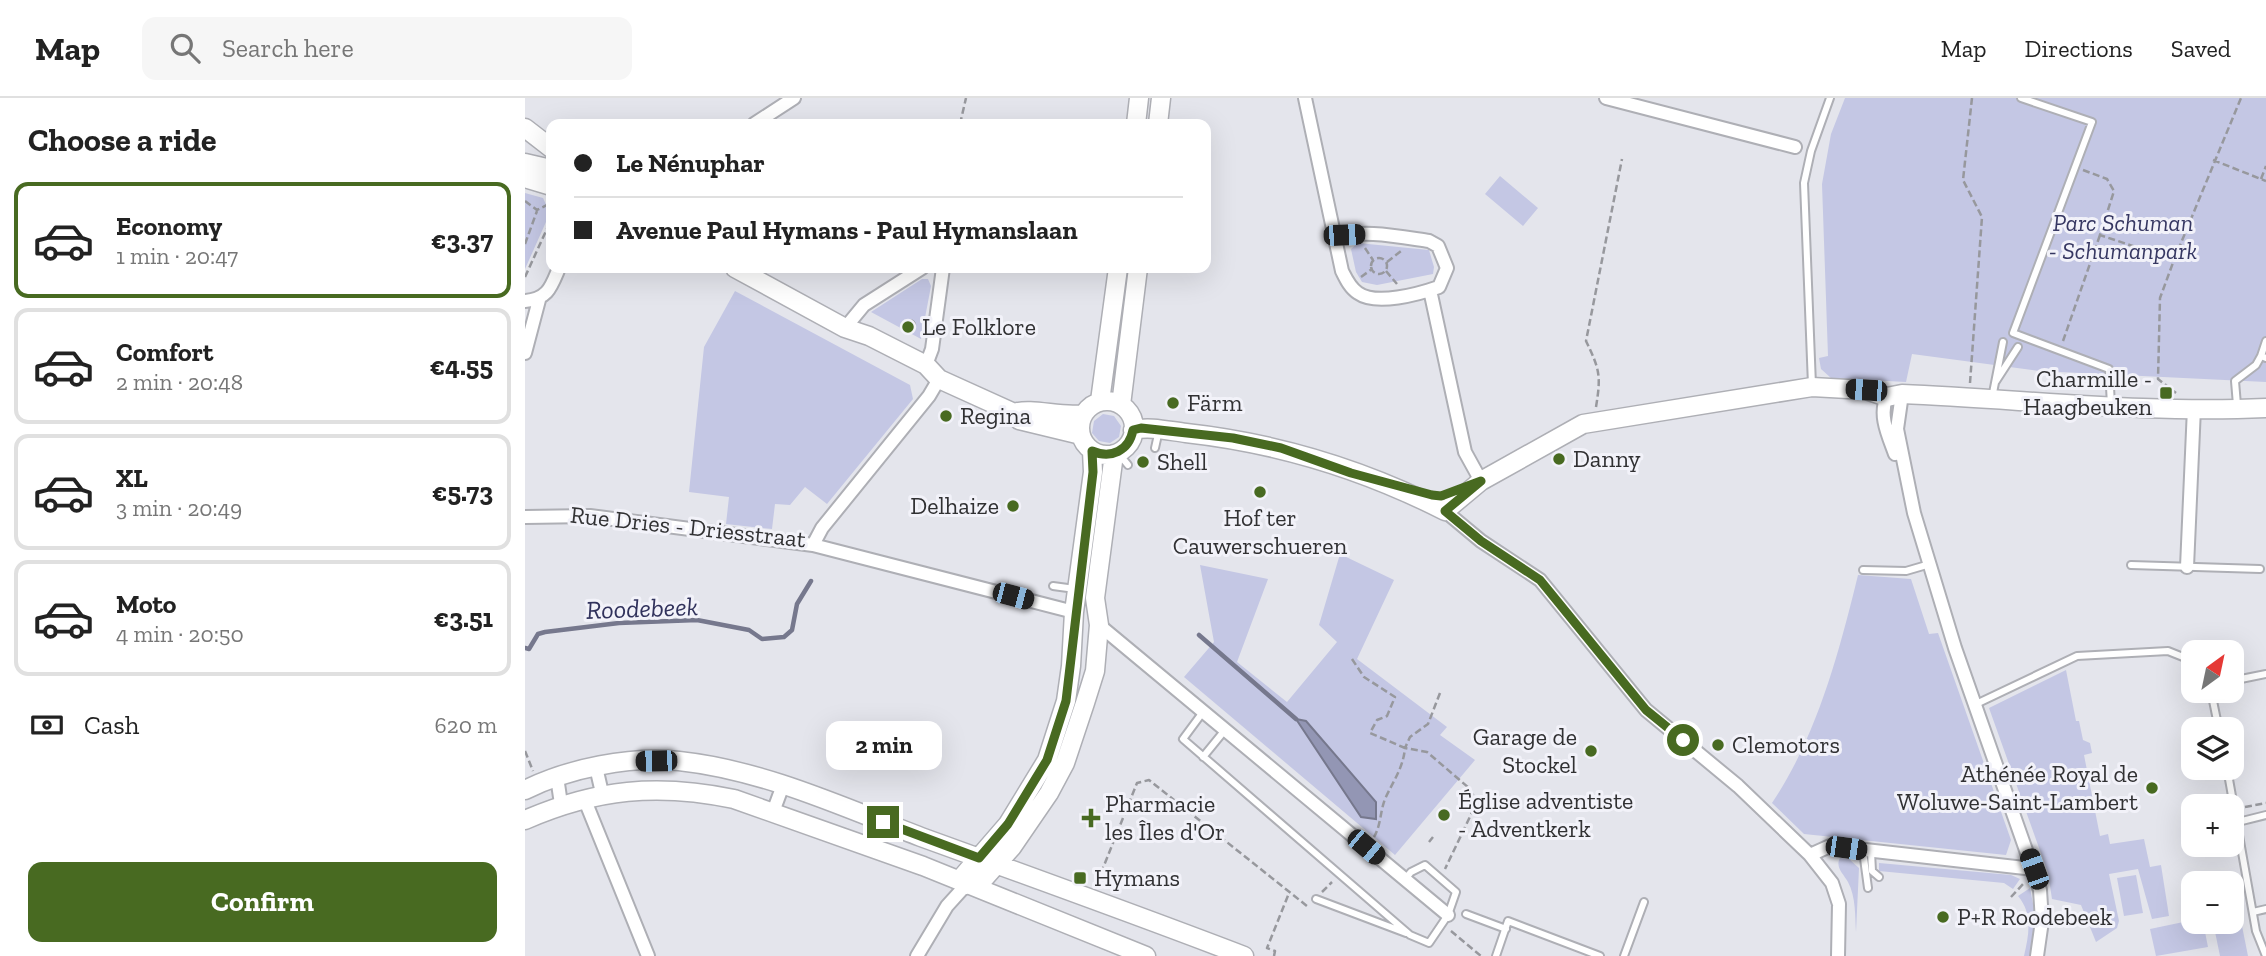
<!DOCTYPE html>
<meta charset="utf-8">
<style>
body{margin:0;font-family:"Zilla Slab",serif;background:#f6f6f6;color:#222;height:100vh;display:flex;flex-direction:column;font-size:26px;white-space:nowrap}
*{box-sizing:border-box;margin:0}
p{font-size:23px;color:#767676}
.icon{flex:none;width:38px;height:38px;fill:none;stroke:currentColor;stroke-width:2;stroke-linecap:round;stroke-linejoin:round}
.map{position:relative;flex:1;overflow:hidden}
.panel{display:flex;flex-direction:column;background:#fff;width:525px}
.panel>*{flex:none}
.top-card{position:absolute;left:21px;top:21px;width:665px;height:154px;border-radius:14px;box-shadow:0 7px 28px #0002;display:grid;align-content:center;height:154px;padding:0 28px;background:#fff}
.needle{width:46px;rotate:33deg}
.controls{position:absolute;left:1656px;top:542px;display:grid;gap:14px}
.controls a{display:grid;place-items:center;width:63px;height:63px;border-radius:14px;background:#fff;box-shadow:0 7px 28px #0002;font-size:35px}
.end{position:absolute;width:32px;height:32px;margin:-16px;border:9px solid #486a21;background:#fff;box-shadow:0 0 0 4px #fff}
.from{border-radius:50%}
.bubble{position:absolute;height:49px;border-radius:14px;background:#fff;box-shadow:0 7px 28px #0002;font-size:23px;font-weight:700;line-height:49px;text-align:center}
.car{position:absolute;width:21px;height:42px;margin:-21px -10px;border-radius:9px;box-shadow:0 0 5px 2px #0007;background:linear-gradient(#222 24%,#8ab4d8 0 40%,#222 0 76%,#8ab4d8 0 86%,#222 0)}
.top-card b{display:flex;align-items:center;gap:24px;height:66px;font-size:26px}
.top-card b+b{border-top:2px solid #e0e0e0}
.top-card i{width:18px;height:18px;background:#222}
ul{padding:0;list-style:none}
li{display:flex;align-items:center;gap:21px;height:116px;margin:0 14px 10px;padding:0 14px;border:4px solid #e0e0e0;border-radius:14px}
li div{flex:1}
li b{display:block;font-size:26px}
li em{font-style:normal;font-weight:700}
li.current{border-color:#486a21}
li>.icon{width:63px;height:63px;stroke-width:1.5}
h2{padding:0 28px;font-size:32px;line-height:84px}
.pay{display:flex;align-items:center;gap:18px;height:77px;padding:0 28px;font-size:26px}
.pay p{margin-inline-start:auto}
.cta{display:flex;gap:14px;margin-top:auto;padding:14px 28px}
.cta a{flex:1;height:80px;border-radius:14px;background:#486a21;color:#fff;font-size:28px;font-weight:700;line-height:80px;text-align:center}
header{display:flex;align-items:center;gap:42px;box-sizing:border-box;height:98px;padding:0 35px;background:#fff;border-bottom:2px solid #e0e0e0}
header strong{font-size:33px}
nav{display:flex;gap:38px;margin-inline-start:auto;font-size:24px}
.search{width:490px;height:63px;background:#f6f6f6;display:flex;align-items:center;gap:18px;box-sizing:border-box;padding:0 24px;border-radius:14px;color:#767676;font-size:26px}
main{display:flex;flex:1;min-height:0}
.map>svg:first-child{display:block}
.green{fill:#c4c7e4}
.water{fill:#9396b4;stroke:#76788d;stroke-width:2}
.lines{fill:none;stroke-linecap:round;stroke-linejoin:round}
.stream{stroke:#76788d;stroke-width:4.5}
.lane-casing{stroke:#aeafb5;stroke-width:10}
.street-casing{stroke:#aeafb5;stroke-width:16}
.secondary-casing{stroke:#aeafb5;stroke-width:21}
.path{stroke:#97989d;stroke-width:2.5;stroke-dasharray:7 3.5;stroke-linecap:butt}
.lane{stroke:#fff;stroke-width:6}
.street{stroke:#fff;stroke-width:12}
.secondary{stroke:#fff;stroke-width:18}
.route{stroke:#486a21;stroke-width:9}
.poi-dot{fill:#486a21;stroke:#f2f2f9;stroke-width:2.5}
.labels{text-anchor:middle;stroke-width:6;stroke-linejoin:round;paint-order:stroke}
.park-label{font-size:24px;font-style:italic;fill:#363762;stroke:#f2f2f9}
.poi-label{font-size:24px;fill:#313133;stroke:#f2f2f9;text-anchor:start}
.street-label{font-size:24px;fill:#313133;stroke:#f2f2f9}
.water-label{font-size:26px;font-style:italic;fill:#31325c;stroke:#f2f2f9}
</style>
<header>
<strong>Map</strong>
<div class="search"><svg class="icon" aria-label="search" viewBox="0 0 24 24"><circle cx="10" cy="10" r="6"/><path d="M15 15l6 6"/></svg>Search here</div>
<nav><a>Map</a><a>Directions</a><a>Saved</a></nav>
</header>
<main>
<section class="panel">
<h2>Choose a ride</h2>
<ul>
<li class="current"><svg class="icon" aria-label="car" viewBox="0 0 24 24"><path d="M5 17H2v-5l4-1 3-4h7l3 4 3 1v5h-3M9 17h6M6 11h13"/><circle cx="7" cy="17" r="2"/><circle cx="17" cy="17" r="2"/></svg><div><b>Economy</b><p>1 min · 20:47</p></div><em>€3.37</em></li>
<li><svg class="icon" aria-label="car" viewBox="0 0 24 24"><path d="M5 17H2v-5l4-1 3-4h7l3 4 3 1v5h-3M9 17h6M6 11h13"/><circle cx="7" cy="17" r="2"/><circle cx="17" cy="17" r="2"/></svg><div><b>Comfort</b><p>2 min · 20:48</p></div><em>€4.55</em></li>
<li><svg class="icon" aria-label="car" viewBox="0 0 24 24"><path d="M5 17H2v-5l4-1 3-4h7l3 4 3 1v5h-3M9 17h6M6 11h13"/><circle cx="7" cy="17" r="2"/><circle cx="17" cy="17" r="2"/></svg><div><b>XL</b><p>3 min · 20:49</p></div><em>€5.73</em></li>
<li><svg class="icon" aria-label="car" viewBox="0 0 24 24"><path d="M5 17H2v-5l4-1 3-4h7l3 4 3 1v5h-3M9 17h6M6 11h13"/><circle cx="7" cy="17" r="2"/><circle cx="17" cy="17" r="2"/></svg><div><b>Moto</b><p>4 min · 20:50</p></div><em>€3.51</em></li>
</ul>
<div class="pay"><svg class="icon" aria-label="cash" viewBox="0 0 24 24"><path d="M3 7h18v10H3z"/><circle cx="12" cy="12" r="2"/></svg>Cash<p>620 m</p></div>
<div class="cta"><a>Confirm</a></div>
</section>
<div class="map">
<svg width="1741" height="858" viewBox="0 0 1741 858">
<rect width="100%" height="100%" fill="#e4e5ec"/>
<!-- green -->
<path class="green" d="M1320 0H1741V284L1514 273 1387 256 1381 284 1306 280 1296 271 1294 260 1303 258 1297 86 1306 36Z
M975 78 1013 110 998 128 960 96Z
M0 95 18 100 25 115 0 171Z
M833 145 904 152 909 169 908 176 852 187 837 184 831 174 826 151Z
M397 181H403L406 188 396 241 346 214Z
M210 193 385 287 388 301 302 406 280 389 265 407 250 406 247 431 201 426 204 399 164 394 179 249Z
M578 316 589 318 596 328 594 339 585 345 574 343 567 335 569 323Z
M815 456 869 482 832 561 922 629 915 637 950 662 870 757 659 579 689 544 675 467 743 481 712 564 762 604 812 544 794 527Z
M1333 477 1386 481 1404 536 1413 535 1486 742 1481 757 1279 736 1247 705C1292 638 1314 555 1333 477Z
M1541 572 1551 623H1554L1558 642 1565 645 1567 655 1559 657 1575 738 1583 736 1585 746 1619 741 1625 769 1636 767 1644 818 1627 821 1613 771 1584 776 1594 823 1592 830 1571 844 1556 807 1527 801 1523 775 1464 610Z
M1315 760 1324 761 1334 770 1331 834C1330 818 1331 799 1323 784 1318 775 1310 769 1315 760Z
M1354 765 1486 777 1495 781 1488 791 1479 785 1354 773Z
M1611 777 1618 815 1599 818 1592 780Z
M1505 790 1510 816 1505 858H1499C1504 836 1508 816 1493 798Z
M1714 813 1723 858H1695L1688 824H1706V815Z
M1668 822V824H1678L1683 849 1631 858 1625 831Z"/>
<!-- water -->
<path class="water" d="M771 621 781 623 851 704V721L836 719Z"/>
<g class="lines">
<!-- stream -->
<path class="stream" d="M674 537 771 621
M0 550 4 551 13 536 20 534 94 525 172 522 224 532 237 541 259 539 267 532 272 506 286 483"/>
<!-- lane casing -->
<g class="lane-casing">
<path id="lane" d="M1496 0 1567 24 1488 235 1584 271 1586 307
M1741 243 1736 258 1741 260
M1471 283 1493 249
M1287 287 1279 85 1286 53 1305 0
M1467 300 1478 244
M1712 307 1710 283 1731 267 1736 258
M630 350 634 332
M594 356 603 367
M1606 467 1735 471
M1338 472 1381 473 1405 466
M528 488 550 491
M1706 583 1741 576
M1686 593 1694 632
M1449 607 1552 558 1643 553 1668 563
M678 614 658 641 885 837 904 845 923 817 931 794 900 767 886 774 880 781
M678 659 700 632
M1702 670 1731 833 1741 858
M1713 724 1741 717
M1338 753 1343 790
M1346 754 1347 773 1354 779
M791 801 881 835
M1728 814 1741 811
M941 816 981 831
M971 858 983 823 1075 858
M1099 858 1119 804"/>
</g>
<!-- street casing -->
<g class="street-casing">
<path id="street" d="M780 0 817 173C821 181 825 190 833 195 851 208 894 196 914 189L922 170 913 148 904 143C882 140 830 129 812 142
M1081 0 1270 49
M229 26 269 0
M905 192 940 354 956 383
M0 203C23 201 26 189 34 170
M320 230 339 207 397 170
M0 255 14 202
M401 267 407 251 418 170
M1377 296 1372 331 1389 415 1430 550 1515 792 1517 823 1512 858
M1362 299C1353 317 1364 339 1370 356
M920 413 956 443 1015 482 1121 612 1213 688 1285 757 1307 785 1314 806 1313 858
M0 419 65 418 288 447 549 514
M288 447 297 430 404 298 414 281
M1662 469 1669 310
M574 527 923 817
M71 669 77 695
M32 679 36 706
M59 700 123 858
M248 714 258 687
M1285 757 1305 748 1509 771
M392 858 422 808 441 787"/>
</g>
<!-- secondary casing -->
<g class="secondary-casing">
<path id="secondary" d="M611 26 614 0
M633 26 636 0
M0 30 26 50
M0 65 26 71
M0 80 26 88
M210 170 320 230 344 238 401 267 414 281 489 315 494 322 556 337
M575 303 593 170
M555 330a27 27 0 1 1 54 0a27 27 0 1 1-54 0Z
M596 307 613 170
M489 315C507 309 537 320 558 316
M608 332C625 328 644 333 661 335 751 345 840 372 920 413L956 383 1058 326 1287 289 1341 292 1362 299 1377 296C1498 301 1620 316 1741 310
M0 692C44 670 105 658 154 663 238 672 318 709 396 739 504 778 612 817 719 858
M0 722C71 691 133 685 209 701L398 768 621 858
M441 787 456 784 487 749 524 695 540 665 560 605 570 573 574 527 570 500 589 356
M441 787 438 778 483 726 522 662 541 603 546 568 549 514 568 374 567 353"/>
</g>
<!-- path -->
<path class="path" d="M435 26 441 0
M1688 62 1741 83
M1558 72 1582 81 1589 93 1575 137 1649 162 1635 200 1633 281 1651 295
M1736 81 1741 68
M0 103 12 112 24 106 23 104
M0 146 12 113
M840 150 848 162
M846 168a8 8 0 1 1 16 0a8 8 0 1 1-16 0Z
M1649 162 1716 0
M862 164 876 153
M861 173 872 186
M0 179 26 122
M836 179 847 171
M378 228a6 6 0 1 1 12 0a6 6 0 1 1-12 0Z
M1538 243 1575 137
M1445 285 1457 119 1438 82 1447 0
M1071 309C1076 278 1075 272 1061 243L1097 61
M827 561 839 579 870 599 862 618 852 622 845 635 880 650C878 671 868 683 860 701 855 714 856 727 849 739
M915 595 903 626 885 639 880 650 902 654 944 690 952 704 920 771
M0 653 8 673
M1720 709 1741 705
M904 744 908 739
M572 785 612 685 624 682 782 808
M797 794 807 784
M1486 799 1500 784
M926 833 956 858
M749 858 750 853 742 850 764 795"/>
<!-- lane -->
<use href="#lane" class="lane"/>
<!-- street -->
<use href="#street" class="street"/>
<!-- secondary -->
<use href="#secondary" class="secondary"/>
</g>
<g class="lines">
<!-- route -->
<path class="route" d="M358 724 454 760 483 726 522 662 541 603 568 374 567 353C586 361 604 353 608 332L616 330 708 340 756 350 826 375 907 397 916 398 956 383 920 413 956 443 1015 482 1121 612 1158 642"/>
</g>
<!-- markers -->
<g class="poi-dot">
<circle cx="383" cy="229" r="7"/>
<rect x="1634" y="288" width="14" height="14" rx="3.5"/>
<circle cx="648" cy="305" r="7"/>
<circle cx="421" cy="318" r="7"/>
<circle cx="1034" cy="361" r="7"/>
<circle cx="618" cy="364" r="7"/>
<circle cx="735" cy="394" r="7"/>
<circle cx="488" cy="408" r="7"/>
<circle cx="1193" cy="647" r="7"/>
<circle cx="1066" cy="653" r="7"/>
<circle cx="1627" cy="690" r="7"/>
<circle cx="919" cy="717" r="7"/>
<path d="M562.5 709.5h7v7h7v7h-7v7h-7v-7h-7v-7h7z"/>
<rect x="548" y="773" width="14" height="14" rx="3.5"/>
<circle cx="1418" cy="819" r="7"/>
</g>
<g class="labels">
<!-- park labels -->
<g class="park-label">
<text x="1598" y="133">Parc Schuman<tspan x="1598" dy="28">- Schumanpark</tspan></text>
</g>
<!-- poi labels -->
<g class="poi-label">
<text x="397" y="237">Le Folklore</text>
<text x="1627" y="289" text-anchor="end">Charmille -<tspan x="1627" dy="28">Haagbeuken</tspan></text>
<text x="662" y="313">Färm</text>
<text x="435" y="326">Regina</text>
<text x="1048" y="369">Danny</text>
<text x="632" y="372">Shell</text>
<text x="474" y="416" text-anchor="end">Delhaize</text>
<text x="735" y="428" text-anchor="middle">Hof ter<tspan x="735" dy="28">Cauwerschueren</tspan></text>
<text x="1052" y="647" text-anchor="end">Garage de<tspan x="1052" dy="28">Stockel</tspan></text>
<text x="1207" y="655">Clemotors</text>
<text x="1613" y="684" text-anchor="end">Athénée Royal de<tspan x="1613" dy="28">Woluwe-Saint-Lambert</tspan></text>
<text x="933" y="711">Église adventiste<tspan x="933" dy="28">- Adventkerk</tspan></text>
<text x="580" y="714">Pharmacie<tspan x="580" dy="28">les Îles d'Or</tspan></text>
<text x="569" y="788">Hymans</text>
<text x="1432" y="827">P+R Roodebeek</text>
</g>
<!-- street labels -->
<g class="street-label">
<text transform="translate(163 429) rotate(6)" y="8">Rue Dries - Driesstraat</text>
</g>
<!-- water labels -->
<g class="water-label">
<text transform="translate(117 510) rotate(-2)" y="9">Roodebeek</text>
</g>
</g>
</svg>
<div class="controls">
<a><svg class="needle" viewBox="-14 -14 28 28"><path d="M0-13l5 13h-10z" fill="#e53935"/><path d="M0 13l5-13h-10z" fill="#767676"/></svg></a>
<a><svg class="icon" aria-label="layers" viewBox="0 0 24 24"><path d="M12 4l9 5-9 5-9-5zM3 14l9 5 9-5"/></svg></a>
<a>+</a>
<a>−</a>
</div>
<i class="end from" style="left:1158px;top:642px"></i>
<i class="end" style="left:358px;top:724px"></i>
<div class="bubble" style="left:301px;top:623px;width:116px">2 min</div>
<i class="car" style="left:819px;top:137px;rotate:88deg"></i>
<i class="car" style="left:1341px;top:292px;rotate:274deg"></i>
<i class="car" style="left:488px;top:498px;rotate:105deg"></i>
<i class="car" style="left:131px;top:663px;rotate:269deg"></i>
<i class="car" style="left:841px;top:749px;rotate:130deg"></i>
<i class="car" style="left:1321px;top:750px;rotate:98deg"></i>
<i class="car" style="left:1509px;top:771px;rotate:340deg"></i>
<div class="top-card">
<b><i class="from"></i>Le Nénuphar</b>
<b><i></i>Avenue Paul Hymans - Paul Hymanslaan</b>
</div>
</div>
</main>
